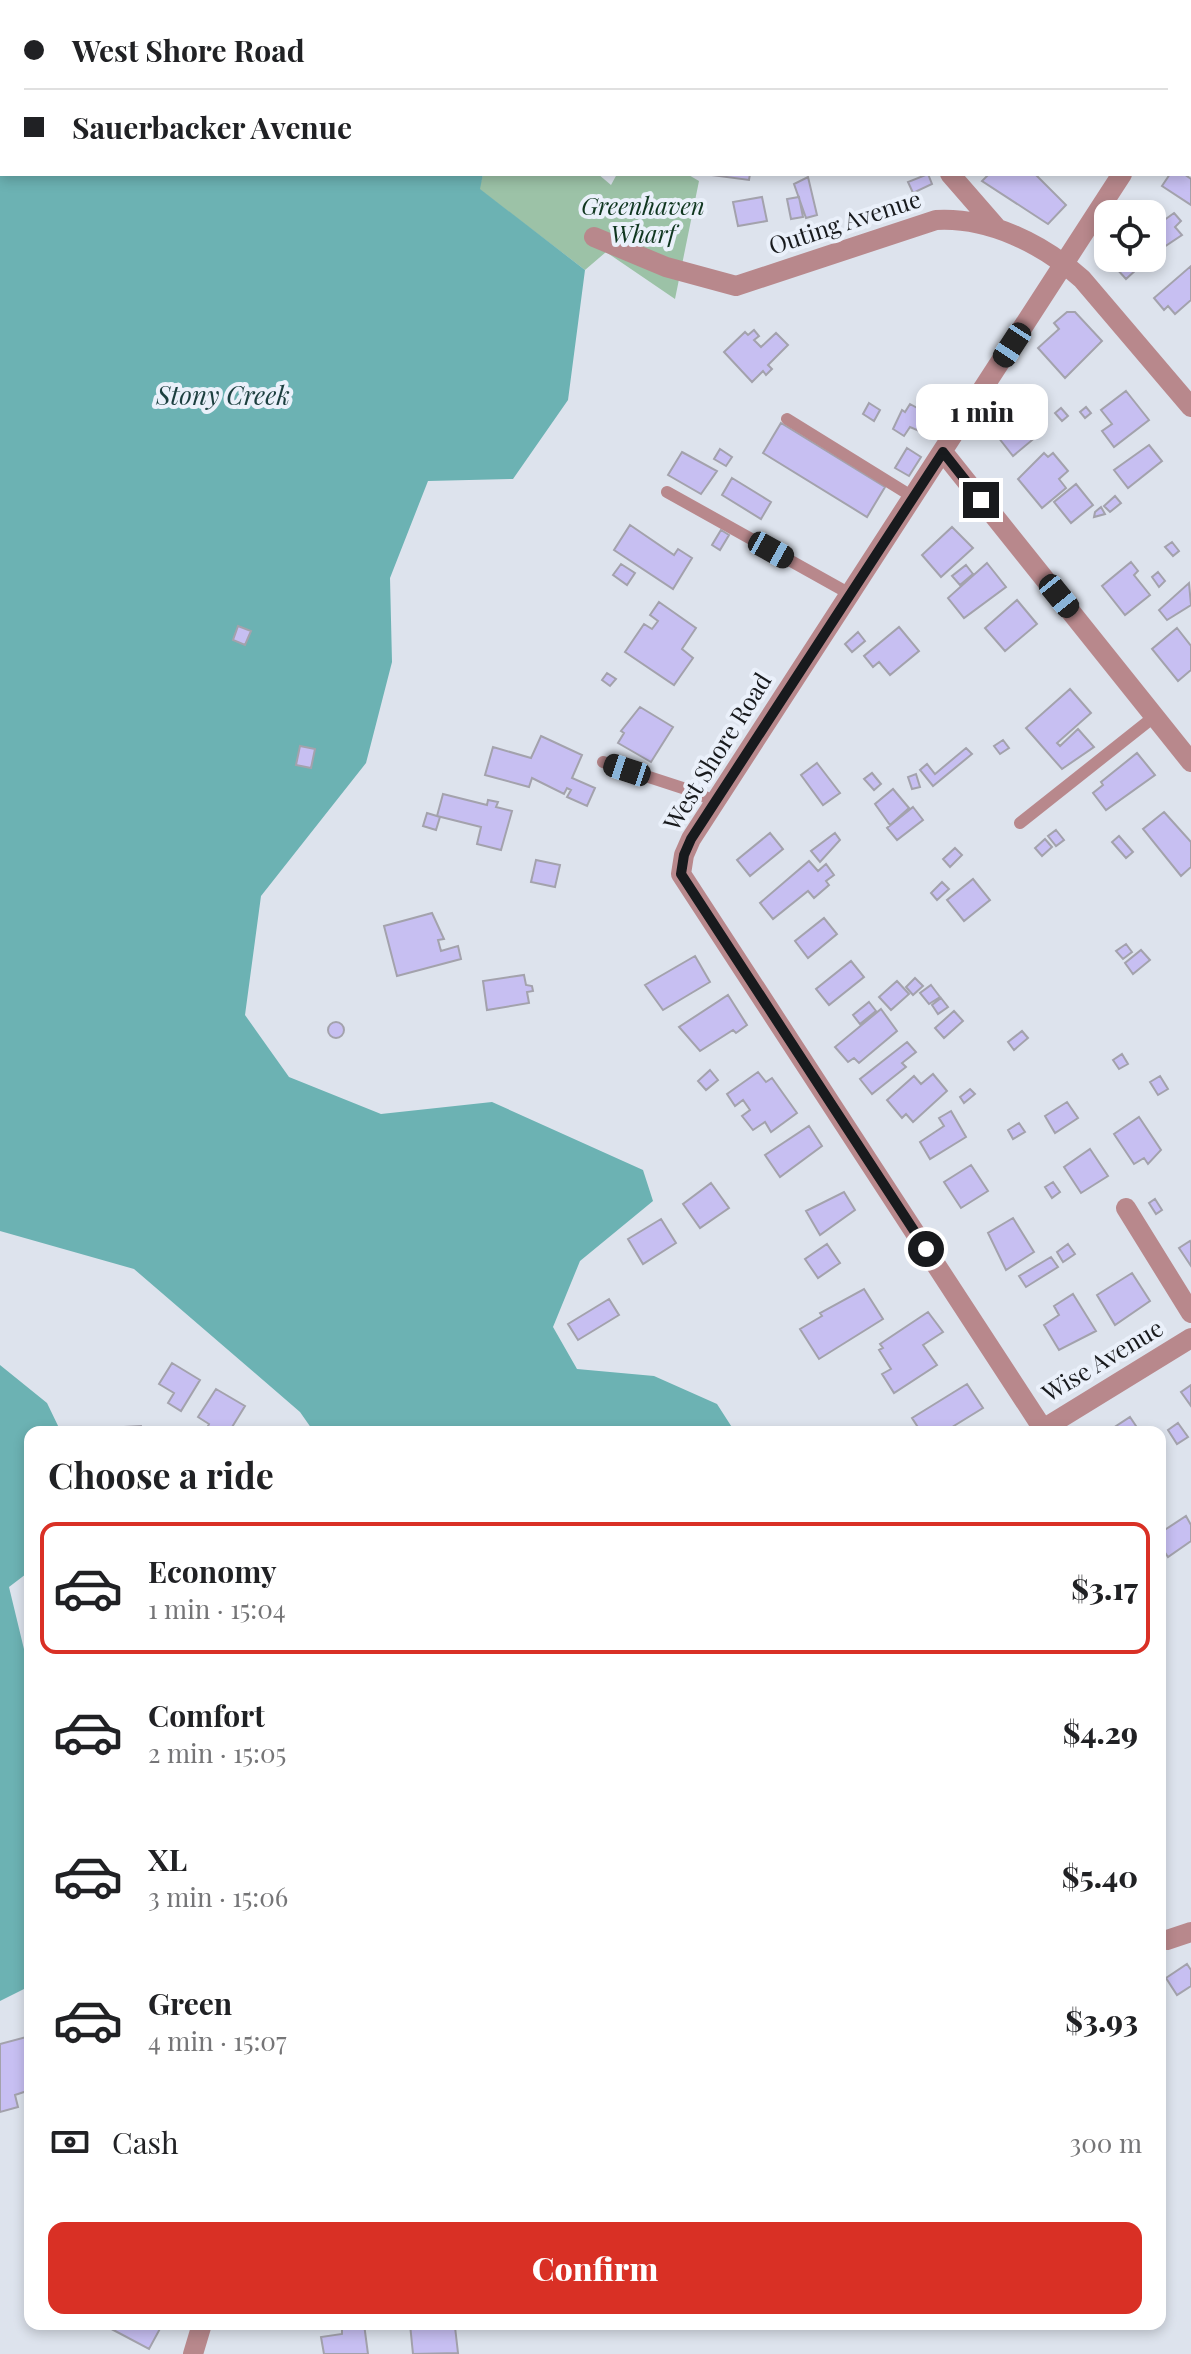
<!DOCTYPE html>
<meta charset="utf-8">
<style>
body{margin:0;font-family:"Playfair Display",serif;background:#f2f2f2;color:#202124;height:100vh;display:flex;flex-direction:column;font-size:30px;white-space:nowrap}
*{box-sizing:border-box;margin:0}
p{font-size:26px;color:#757577}
.icon{flex:none;width:44px;height:44px;fill:none;stroke:currentColor;stroke-width:2;stroke-linecap:round;stroke-linejoin:round}
.map{position:relative;flex:1;overflow:hidden}
.drawer{position:absolute;left:24px;top:1426px;width:1142px;height:904px;display:flex;flex-direction:column;background:#fff;border-radius:16px;box-shadow:0 4px 12px #0003}
.drawer>*{flex:none}
.guide{position:absolute;left:0px;top:0px;width:1192px;height:176px;box-shadow:0 4px 12px #0003;display:grid;align-content:center;height:176px;padding:0 24px;background:#fff}
.controls{position:absolute;left:1094px;top:200px;display:grid;gap:16px}
.controls a{display:grid;place-items:center;width:72px;height:72px;border-radius:16px;background:#fff;box-shadow:0 4px 12px #0003;font-size:40px}
.end{position:absolute;width:36px;height:36px;margin:-18px;border:10px solid #181a1d;background:#fff;box-shadow:0 0 0 4px #fff}
.from{border-radius:50%}
.bubble{position:absolute;height:56px;border-radius:16px;background:#fff;box-shadow:0 4px 12px #0003;font-size:26px;font-weight:800;line-height:56px;text-align:center}
.car{position:absolute;width:24px;height:48px;margin:-24px -12px;border-radius:10px;box-shadow:0 0 6px 2px #0007;background:linear-gradient(#222 24%,#8ab4d8 0 40%,#222 0 76%,#8ab4d8 0 86%,#222 0)}
.guide b{display:flex;align-items:center;gap:28px;height:76px;font-size:30px}
.guide b+b{border-top:2px solid #e0e0e0}
.guide i{width:20px;height:20px;background:#202124}
ul{padding:0;list-style:none}
li{display:flex;align-items:center;gap:24px;height:132px;margin:0 16px 12px;padding:0 8px;border:4px solid transparent;border-radius:16px}
li div{flex:1}
li b{display:block;font-size:30px}
li em{font-style:normal;font-weight:800}
li.on{border-color:#d93025}
li>.icon{width:72px;height:72px;stroke-width:1.5}
h2{padding:0 24px;font-size:36px;line-height:96px}
.pay{display:flex;align-items:center;gap:20px;height:88px;padding:0 24px;font-size:30px}
.pay p{margin-inline-start:auto}
.button{display:flex;gap:16px;margin-top:auto;padding:16px 24px}
.button a{flex:1;height:92px;border-radius:16px;background:#d93025;color:#fff;font-size:32px;font-weight:800;line-height:92px;text-align:center}
.map>svg:first-child{display:block}
.green{fill:#9cc2a7}
.water{fill:#6cb2b3}
.building{fill:#c7bff2;stroke:#a3a2ac;stroke-width:2}
.lines{fill:none;stroke-linecap:round;stroke-linejoin:round}
.service{stroke:#b8888c;stroke-width:12}
.minor{stroke:#b8888c;stroke-width:20}
.route{stroke:#181a1d;stroke-width:10}
.labels{text-anchor:middle;stroke-width:8;stroke-linejoin:round;paint-order:stroke}
.park-label{font-size:24px;font-style:italic;fill:#0f361f;stroke:#eaf0fa}
.street-label{font-size:24px;fill:#181a1d;stroke:#eaf0fa}
.water-label{font-size:26px;font-style:italic;fill:#1c3f3f;stroke:#eaf0fa}
</style>
<div class="map">
<svg width="1191" height="2354" viewBox="0 0 1191 2354">
<rect width="100%" height="100%" fill="#dde3ed"/>
<!-- green -->
<path class="green" d="M483 174H598L611 185 617 174H687L699 181 675 299 606 252 585 270 479 189Z"/>
<!-- water -->
<path class="water" d="M0 0H724L2 2V174H483L480 189 585 270 568 400 513 479 428 481 390 578 392 662 366 763 261 896 245 1015 289 1077 381 1114 492 1102 643 1170 653 1201 580 1261 553 1327 577 1369 654 1376 717 1404 735 1432H314L300 1412 134 1269 0 1231Z
M0 1365 47 1403 61 1432H30V1571L9 1587 30 1674V1986L0 2001Z"/>
<!-- building -->
<path class="building" d="M704 174H750L749 180Z
M928 174 932 184 913 193 908 182Z
M989 174H1035L1066 205 1048 224 982 181Z
M1170 174H1184L1191 179V205L1162 186Z
M808 177 817 215 806 218 794 184Z
M762 197 767 221 738 226 733 202Z
M799 197 803 217 791 219 787 199Z
M1174 213 1181 221 1175 227 1182 235 1152 255V229Z
M1108 255V258H1149L1126 279 1106 257Z
M1191 266V300L1175 314 1168 306 1164 310 1154 298Z
M1067 312H1075L1102 341 1065 378 1038 348 1059 329 1054 323Z
M754 330 759 336 754 340 761 347 776 333 788 345 768 365 772 369 766 375 763 371 752 382 724 352 745 332 748 335Z
M1126 391 1149 420 1114 447 1102 431 1112 424 1101 410Z
M869 403 880 410 874 421 863 414Z
M910 404 928 414 925 420 930 423 924 433 910 427 904 436 893 429 902 410 905 412Z
M1086 407 1091 413 1085 418 1080 412Z
M1061 408 1068 416 1062 421 1055 413Z
M1027 413 1043 431 1013 456 998 437Z
M781 423 885 487 867 517 763 453Z
M1149 445 1162 461 1128 488 1114 470Z
M907 448 921 457 909 476 895 468Z
M720 449 732 457 726 466 714 459Z
M682 452 717 471 701 494 668 475Z
M1044 453 1048 457 1053 453 1068 471 1059 479 1066 488 1042 508 1018 479Z
M732 478 771 502 761 519 722 495Z
M1076 484 1093 505 1071 523 1054 502Z
M1115 496 1121 503 1110 512 1104 506Z
M1101 507 1105 514 1094 517 1095 512Z
M630 525 674 555 678 549 692 558 673 589 614 550Z
M952 527 973 548 941 577 922 555Z
M721 530 729 535 720 550 712 545Z
M1172 542 1179 551 1173 556 1165 547Z
M1131 562 1138 571 1134 575 1150 595 1125 615 1102 586Z
M987 563 1006 587 964 618 948 598Z
M621 564 635 573 627 585 613 575Z
M966 565 973 574 960 585 952 576Z
M1158 572 1165 581 1159 587 1152 577Z
M1189 583 1191 605 1167 620 1159 610Z
M1017 600 1037 624 1005 651 985 628Z
M659 602 696 628 682 649 693 658 674 685 625 652 644 624 652 629 658 621 650 615Z
M238 626 251 631 245 645 233 640Z
M899 627 919 651 890 675 879 662 873 667 864 656Z
M1177 628 1191 646V670L1178 681 1152 649Z
M858 632 865 641 852 652 845 644Z
M607 673 616 679 610 686 602 680Z
M1070 689 1091 713 1057 743 1060 746 1078 729 1094 747 1062 769 1026 728Z
M640 707 673 727 651 762 618 743 624 733 621 731Z
M541 736 582 755 572 778 595 788 587 806 567 797 571 790 567 788 564 794 532 778 529 787 485 775 493 747 531 758Z
M1003 740 1009 748 1000 754 994 746Z
M300 746 315 749 311 768 296 765Z
M966 748 972 754 933 786 920 770 927 764 935 774Z
M1137 753 1155 775 1106 810 1093 793 1103 785 1101 782Z
M817 763 840 793 823 805 801 775Z
M872 773 881 784 874 790 864 779Z
M916 774 920 787 912 789 908 777Z
M893 789 909 808 890 825 875 804Z
M443 794 487 805 488 800 498 802 496 807 512 811 501 850 477 844 481 827 437 816Z
M913 807 923 820 897 840 887 828Z
M1164 812 1191 842V867L1181 876 1143 829Z
M427 813 440 817 436 830 423 826Z
M1056 830 1064 840 1056 846 1048 836Z
M770 833 783 849 750 876 737 860Z
M835 833 840 840 820 862 811 851Z
M1119 836 1133 852 1126 858 1112 842Z
M1045 839 1052 847 1042 856 1035 848Z
M955 848 962 855 950 867 943 859Z
M536 860 560 865 555 887 531 882Z
M809 861 818 871 826 864 834 875 826 881 829 885 814 898 808 891 773 919 760 903Z
M973 879 990 900 964 921 947 900Z
M942 882 949 889 937 900 931 893Z
M432 913 444 939 438 940 441 951 458 946 461 959 397 976 384 926Z
M824 918 837 934 808 958 795 941Z
M1126 944 1132 952 1123 959 1116 951Z
M1141 950 1150 960 1133 974 1125 963Z
M695 956 710 982 663 1010 645 985Z
M851 961 864 977 829 1005 816 989Z
M524 975 526 985 532 986 533 991 527 992 529 1003 487 1010 483 981Z
M915 978 923 986 913 995 906 987Z
M897 981 909 994 891 1010 879 997Z
M931 985 940 997 929 1004 920 993Z
M728 995 747 1025 736 1033 733 1030 700 1051 679 1027Z
M941 998 948 1007 938 1014 932 1005Z
M869 1002 876 1011 860 1024 853 1015Z
M881 1009 897 1031 859 1063 854 1058 848 1062 835 1047Z
M954 1011 963 1021 944 1038 935 1028Z
M328 1030a8 8 0 1 1 16 0a8 8 0 1 1-16 0Z
M1022 1031 1028 1038 1014 1050 1008 1042Z
M907 1042 916 1052 902 1063 906 1067 872 1094 860 1079Z
M1122 1054 1128 1064 1119 1069 1113 1060Z
M710 1070 718 1080 706 1090 698 1081Z
M758 1072 766 1082 772 1078 797 1113 771 1132 765 1122 753 1130 742 1116 750 1110 743 1100 735 1106 727 1094Z
M933 1074 947 1091 913 1122 906 1114 902 1118 887 1100 914 1076 921 1084Z
M1160 1076 1168 1089 1158 1095 1150 1082Z
M970 1089 975 1094 964 1103 960 1097Z
M1067 1102 1078 1118 1055 1133 1045 1116Z
M951 1111 966 1137 930 1159 920 1142 944 1126 939 1118Z
M1139 1117 1161 1150 1148 1164 1144 1158 1134 1164 1114 1134Z
M1019 1123 1025 1132 1013 1139 1008 1130Z
M809 1126 822 1146 780 1177 765 1155Z
M1090 1149 1108 1176 1081 1193 1064 1167Z
M971 1165 988 1191 961 1208 944 1182Z
M1053 1182 1060 1192 1052 1198 1045 1187Z
M711 1183 729 1208 700 1228 683 1204Z
M844 1192 855 1210 820 1235 806 1211Z
M1155 1199 1162 1210 1156 1214 1149 1203Z
M1013 1218 1034 1252 1006 1270 988 1233Z
M661 1219 676 1243 643 1264 628 1239Z
M1190 1241 1191 1243V1266L1179 1248Z
M827 1244 840 1263 818 1278 805 1259Z
M1068 1244 1075 1254 1063 1262 1057 1252Z
M1051 1257 1058 1267 1026 1287 1019 1276Z
M1132 1273 1150 1301 1115 1325 1097 1295Z
M864 1289 883 1319 819 1359 800 1329 822 1316 820 1313Z
M1073 1294 1096 1331 1059 1350 1044 1325 1059 1315 1054 1306Z
M609 1299 619 1315 578 1340 568 1324Z
M928 1312 943 1332 923 1345 937 1365 894 1393 882 1374 891 1369 879 1350 883 1348 880 1344Z
M172 1363 200 1380 181 1411 168 1403 174 1393 159 1384Z
M967 1384 983 1408 944 1432H921L912 1418Z
M1191 1385V1406L1181 1392Z
M216 1389 245 1406 229 1432H205L209 1424 198 1417Z
M1130 1417 1140 1432H1107Z
M1178 1423 1188 1437 1177 1444 1168 1430Z
M141 1426 142 1432H108L107 1428Z
M1186 1516 1191 1525V1541L1168 1557 1160 1545V1533Z
M1187 1964 1191 1970V1986L1177 1995 1166 1978Z
M30 2036V2090L15 2095 18 2107 0 2112V2044Z
M102 2324H161L162 2325 149 2349Z
M364 2324 368 2354H324L321 2337 342 2334V2327Z
M410 2324H464L455 2327 458 2353 413 2354Z"/>
<g class="lines">
<!-- service -->
<path class="service" d="M787 419 913 497
M667 492 850 594
M603 762 698 793 716 803
M1020 823 1155 716"/>
<!-- minor -->
<path class="minor" d="M1190 69 1191 67
M950 174 997 228
M594 237 666 267 736 286 936 220C989 217 1043 244 1082 279L1191 407
M943 452 1191 762
M1126 1208 1191 1313
M1043 1429 1191 1338
M1045 1432 681 874 684 855 691 839 1122 174
M1167 1940 1191 1932
M193 2354 202 2324"/>
</g>
<g class="lines">
<!-- route -->
<path class="route" d="M926 1249 681 874 684 855 691 839 943 452 981 500"/>
</g>
<g class="labels">
<!-- park labels -->
<g class="park-label">
<text x="643" y="215">Greenhaven<tspan x="643" dy="28">Wharf</tspan></text>
</g>
<!-- street labels -->
<g class="street-label">
<text transform="translate(845 223) rotate(-18)" y="8">Outing Avenue</text>
<text transform="translate(718 752) rotate(-58)" y="8">West Shore Road</text>
<text transform="translate(1103 1361) rotate(-31)" y="8">Wise Avenue</text>
</g>
<!-- water labels -->
<g class="water-label">
<text x="223" y="405">Stony Creek</text>
</g>
</g>
</svg>
<div class="controls">
<a><svg class="icon" aria-label="locate" viewBox="0 0 24 24"><circle cx="12" cy="12" r="6"/><path d="M12 2v4M12 18v4M2 12h4M18 12h4"/></svg></a>
</div>
<i class="end from" style="left:926px;top:1249px"></i>
<i class="end" style="left:981px;top:500px"></i>
<div class="bubble" style="left:916px;top:384px;width:132px">1 min</div>
<i class="car" style="left:1012px;top:345px;rotate:213deg"></i>
<i class="car" style="left:771px;top:550px;rotate:119deg"></i>
<i class="car" style="left:1059px;top:596px;rotate:141deg"></i>
<i class="car" style="left:627px;top:770px;rotate:288deg"></i>
<div class="guide">
<b><i class="from"></i>West Shore Road</b>
<b><i></i>Sauerbacker Avenue</b>
</div>
<section class="drawer">
<h2>Choose a ride</h2>
<ul>
<li class="on"><svg class="icon" aria-label="car" viewBox="0 0 24 24"><path d="M5 17H2v-5l4-1 3-4h7l3 4 3 1v5h-3M9 17h6M6 11h13"/><circle cx="7" cy="17" r="2"/><circle cx="17" cy="17" r="2"/></svg><div><b>Economy</b><p>1 min · 15:04</p></div><em>$3.17</em></li>
<li><svg class="icon" aria-label="car" viewBox="0 0 24 24"><path d="M5 17H2v-5l4-1 3-4h7l3 4 3 1v5h-3M9 17h6M6 11h13"/><circle cx="7" cy="17" r="2"/><circle cx="17" cy="17" r="2"/></svg><div><b>Comfort</b><p>2 min · 15:05</p></div><em>$4.29</em></li>
<li><svg class="icon" aria-label="car" viewBox="0 0 24 24"><path d="M5 17H2v-5l4-1 3-4h7l3 4 3 1v5h-3M9 17h6M6 11h13"/><circle cx="7" cy="17" r="2"/><circle cx="17" cy="17" r="2"/></svg><div><b>XL</b><p>3 min · 15:06</p></div><em>$5.40</em></li>
<li><svg class="icon" aria-label="car" viewBox="0 0 24 24"><path d="M5 17H2v-5l4-1 3-4h7l3 4 3 1v5h-3M9 17h6M6 11h13"/><circle cx="7" cy="17" r="2"/><circle cx="17" cy="17" r="2"/></svg><div><b>Green</b><p>4 min · 15:07</p></div><em>$3.93</em></li>
</ul>
<div class="pay"><svg class="icon" aria-label="cash" viewBox="0 0 24 24"><path d="M3 7h18v10H3z"/><circle cx="12" cy="12" r="2"/></svg>Cash<p>300 m</p></div>
<div class="button"><a>Confirm</a></div>
</section>
</div>
